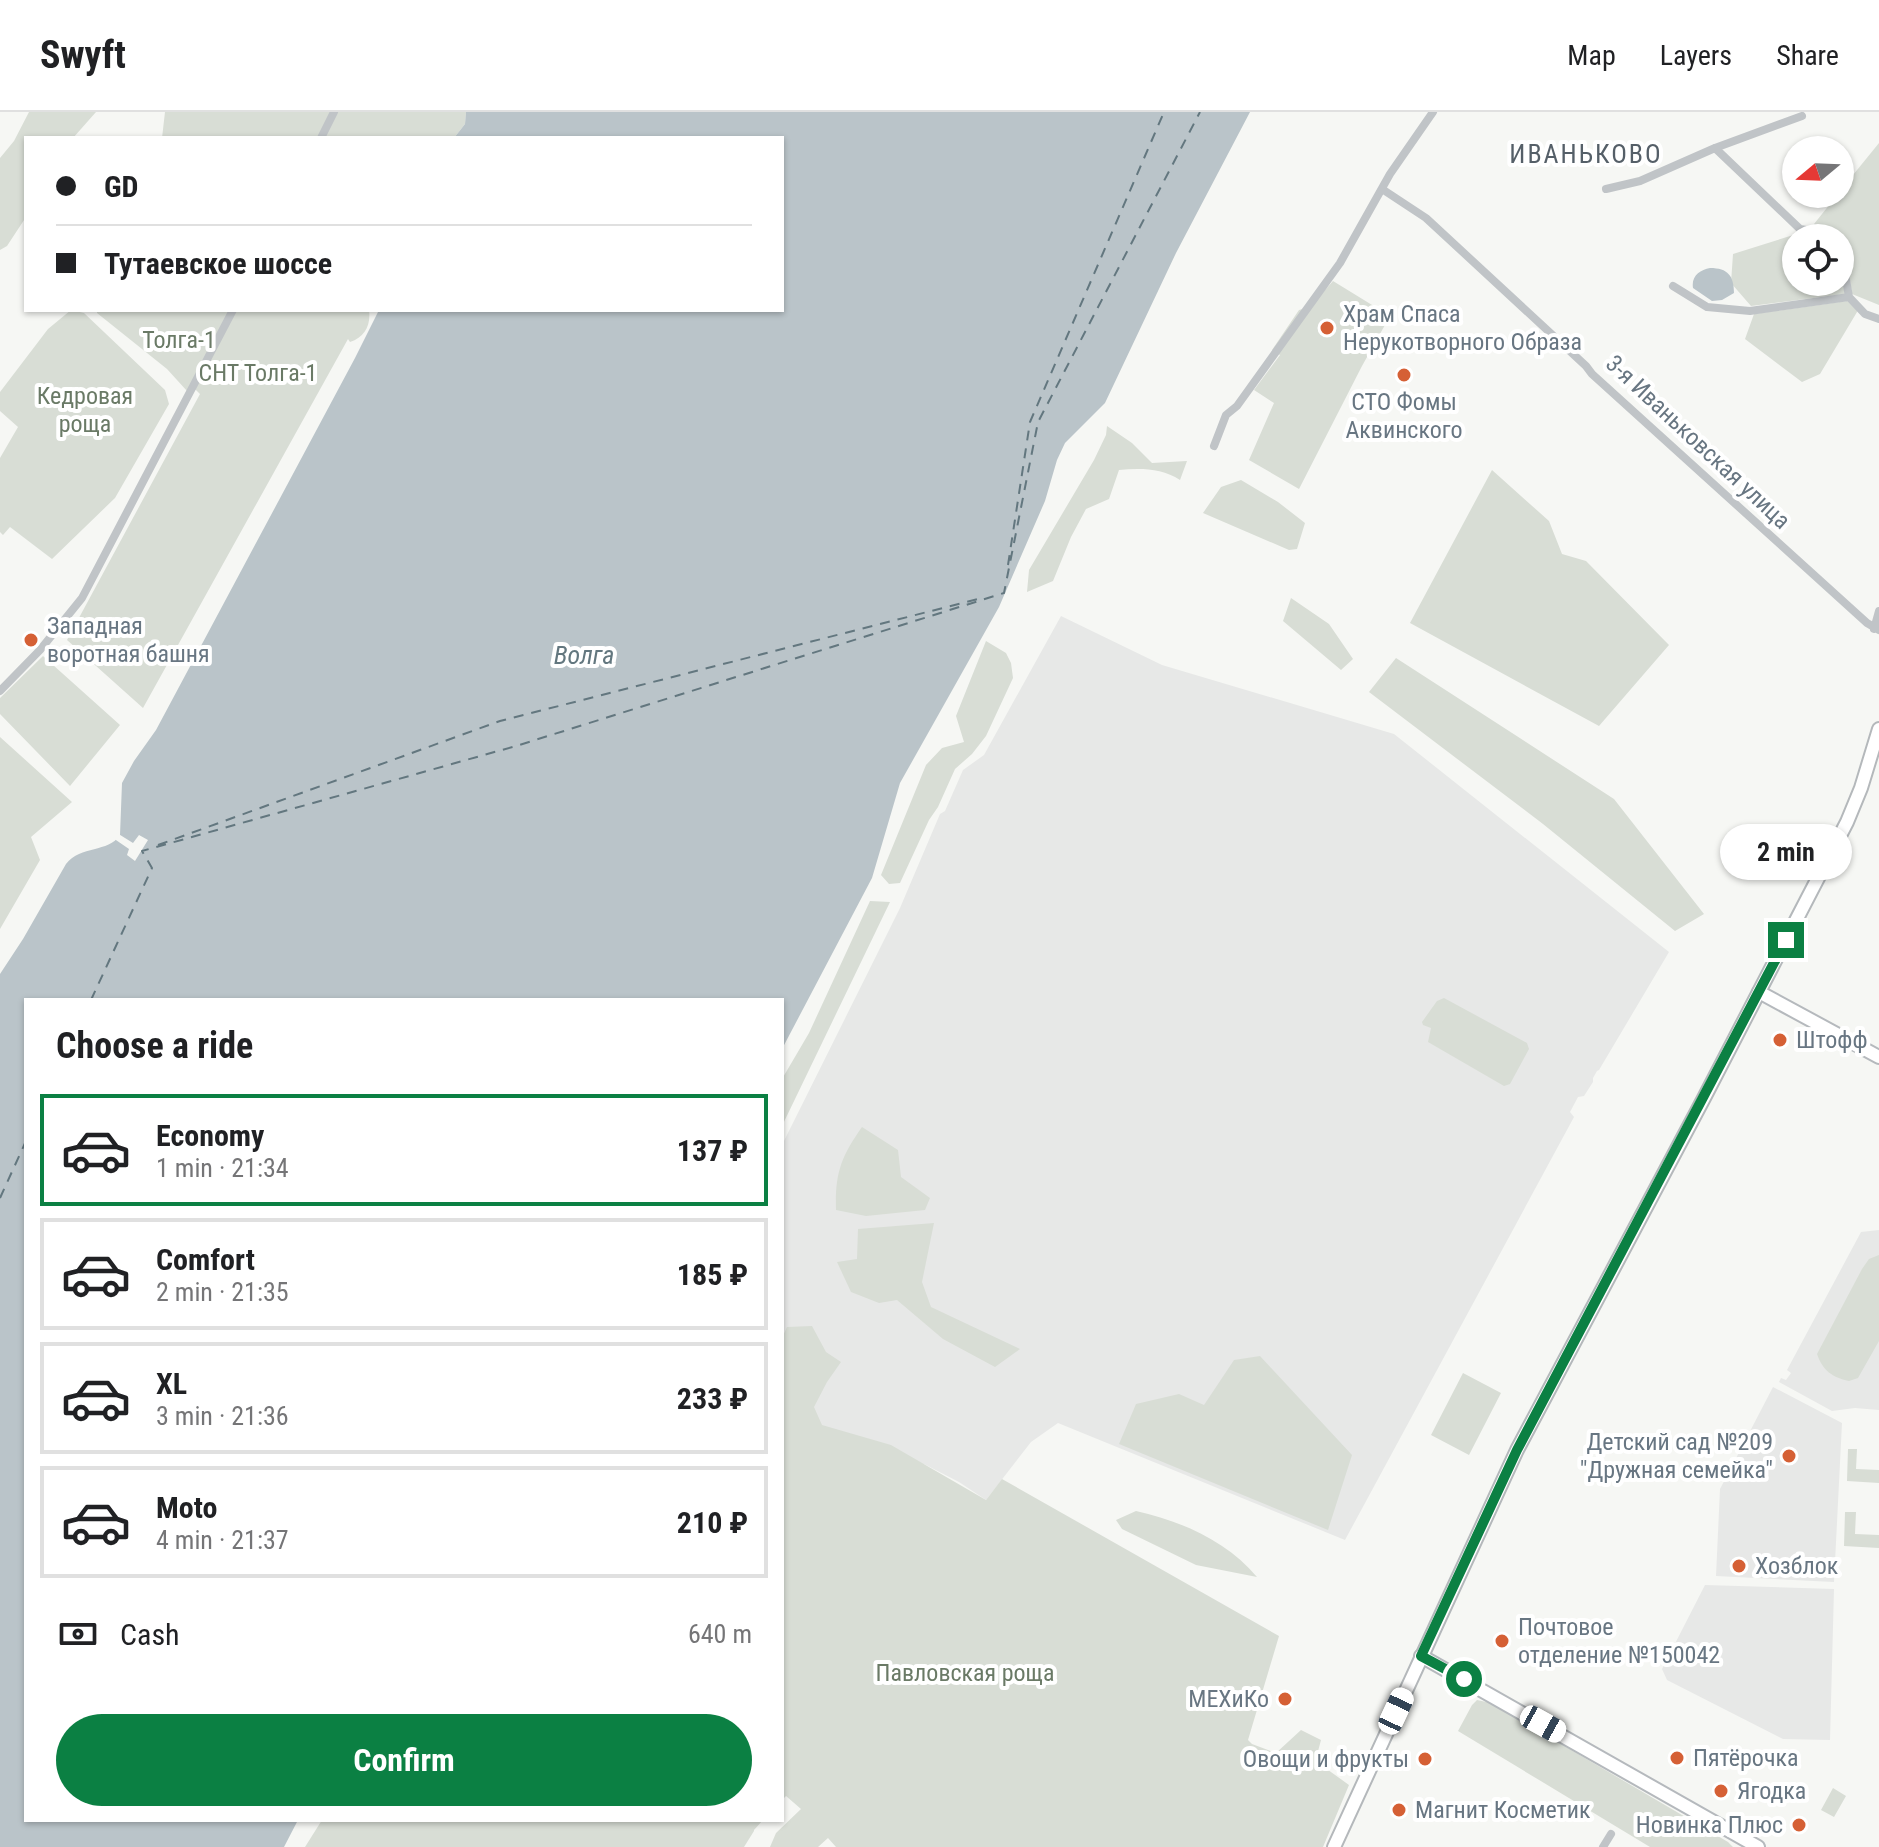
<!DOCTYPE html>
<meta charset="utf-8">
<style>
body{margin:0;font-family:"Roboto Condensed",sans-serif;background:#f6f6f6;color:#202124;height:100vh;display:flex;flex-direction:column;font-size:30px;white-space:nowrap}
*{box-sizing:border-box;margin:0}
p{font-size:26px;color:#757577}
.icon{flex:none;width:44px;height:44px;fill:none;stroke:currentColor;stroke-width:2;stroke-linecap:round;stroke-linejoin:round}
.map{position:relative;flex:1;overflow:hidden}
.drawer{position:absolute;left:24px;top:886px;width:760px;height:824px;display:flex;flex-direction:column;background:#fff;border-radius:0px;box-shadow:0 2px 6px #0004}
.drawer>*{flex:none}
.top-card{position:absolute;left:24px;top:24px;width:760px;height:176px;border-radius:0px;box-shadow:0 2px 6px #0004;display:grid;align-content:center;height:176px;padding:0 32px;background:#fff}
.needle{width:52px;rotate:251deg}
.fabs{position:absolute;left:1782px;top:24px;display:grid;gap:16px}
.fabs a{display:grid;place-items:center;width:72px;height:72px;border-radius:50%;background:#fff;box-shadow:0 2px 6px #0004;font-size:40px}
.end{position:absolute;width:36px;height:36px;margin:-18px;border:10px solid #0b8043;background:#fff;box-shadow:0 0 0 4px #fff}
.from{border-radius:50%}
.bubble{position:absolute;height:56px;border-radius:28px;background:#fff;box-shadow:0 2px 6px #0004;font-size:26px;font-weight:700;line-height:56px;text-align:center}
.car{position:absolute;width:24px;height:48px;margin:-24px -12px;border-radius:10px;box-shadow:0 0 6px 2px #0007;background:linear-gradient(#fff 24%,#345 0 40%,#fff 0 76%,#345 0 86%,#fff 0)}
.top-card b{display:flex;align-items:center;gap:28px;height:76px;font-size:30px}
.top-card b+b{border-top:2px solid #e0e0e0}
.top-card i{width:20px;height:20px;background:#202124}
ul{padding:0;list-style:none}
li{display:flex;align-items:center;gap:24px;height:112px;margin:0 16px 12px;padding:0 16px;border:4px solid #e0e0e0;border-radius:0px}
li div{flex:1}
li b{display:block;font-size:30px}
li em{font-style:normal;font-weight:700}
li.on{border-color:#0b8043}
li>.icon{width:72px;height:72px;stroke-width:1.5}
h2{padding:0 32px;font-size:36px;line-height:96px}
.pay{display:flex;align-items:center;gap:20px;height:88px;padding:0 32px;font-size:30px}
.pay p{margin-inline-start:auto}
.primary-button{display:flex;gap:16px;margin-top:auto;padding:16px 32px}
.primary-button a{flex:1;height:92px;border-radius:48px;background:#0b8043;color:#fff;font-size:32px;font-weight:700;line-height:92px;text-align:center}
header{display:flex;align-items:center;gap:48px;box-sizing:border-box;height:112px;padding:0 40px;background:#fff;border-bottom:2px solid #e0e0e0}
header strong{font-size:38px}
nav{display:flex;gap:44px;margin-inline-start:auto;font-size:28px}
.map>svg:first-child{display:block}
.built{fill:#e7e8e7}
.green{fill:#d8ddd5}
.water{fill:#bac4c9}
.pier{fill:#f6f7f4}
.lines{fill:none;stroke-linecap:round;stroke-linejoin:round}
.ferry{stroke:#63777f;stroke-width:2;stroke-dasharray:10 8;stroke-linecap:butt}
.secondary-casing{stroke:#b5b9bd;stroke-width:16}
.primary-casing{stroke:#b4b8bb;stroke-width:16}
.street{stroke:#c0c4c7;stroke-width:8}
.secondary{stroke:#fff;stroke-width:12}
.primary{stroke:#fff;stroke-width:12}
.route{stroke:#0b8043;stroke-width:10}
.poi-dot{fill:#d56035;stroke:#fff;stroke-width:3}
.labels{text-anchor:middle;stroke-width:8;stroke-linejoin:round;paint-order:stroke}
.poi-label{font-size:24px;fill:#687682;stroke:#fff;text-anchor:start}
.park-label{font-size:24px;fill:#6a7a66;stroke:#fff}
.street-label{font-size:24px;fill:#687682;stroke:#fff}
.neighbourhood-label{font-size:26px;letter-spacing:2px;fill:#555f68;stroke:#fff}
.water-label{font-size:26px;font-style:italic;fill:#63777f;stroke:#fff}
</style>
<header>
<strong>Swyft</strong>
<nav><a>Map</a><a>Layers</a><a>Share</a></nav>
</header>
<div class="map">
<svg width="1879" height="1735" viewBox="0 0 1879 1735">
<rect width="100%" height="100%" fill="#f6f7f4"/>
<!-- built -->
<path class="built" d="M1061 504 1162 553 1394 622 1669 840 1599 958 1597 959 1593 966V970L1584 984 1578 985 1570 1000 1574 1005 1345 1428 1058 1311 1031 1330 986 1388 959 1370 924 1352 796 1344 782 1332V1033L900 796 940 702 945 699 963 658 984 643Z
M1879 1118V1298L1855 1296 1832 1299 1779 1270 1781 1266 1786 1268 1791 1261 1787 1258 1861 1120Z
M1773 1275 1842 1311 1834 1470 1716 1464 1720 1377Z
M1705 1473 1834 1477 1830 1628 1783 1627 1667 1568 1662 1557Z"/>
<!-- green -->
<path class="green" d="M29 0H96L73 26H26V105L7 134 0 138V46L14 29Z
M165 0H466L465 12 454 26H162Z
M1879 31V193L1852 182 1847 148 1840 141V126H1826L1814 112 1838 82H1840V79Z
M1803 120 1810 126H1796V170H1840V157L1845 182 1751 194 1731 171 1733 142Z
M1333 169 1390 204 1362 254 1299 377 1249 348 1274 291 1254 278 1280 243 1272 238 1299 198 1310 195Z
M1847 189 1860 195 1820 262 1802 270 1745 227 1754 202Z
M71 198 84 201 165 278 169 292 115 386 52 447 10 415 3 423 0 420V346L18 315 0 299V280L48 217Z
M97 198H369C371 213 365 225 350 230L348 227 143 596 67 528 200 282 191 273 187 279 167 257 97 201Z
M1107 314 1132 331 1152 351 1187 349 1180 368C1162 356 1140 356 1119 358L1109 387 1086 397 1071 425 1053 469 1027 480 1029 458 1094 348 1106 323Z
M1492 358 1549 409 1562 442 1586 449 1669 533 1599 614 1410 511Z
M1241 368 1278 390 1305 411 1297 437 1289 438 1203 401 1221 375Z
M1291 486 1329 512 1353 547 1341 558 1283 509Z
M986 529 1006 541 1011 551 1013 566 986 624 972 642 955 657 938 695 929 708 900 771 889 772 881 763 926 653 942 636 964 630 956 604Z
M43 544 120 613 70 674 0 602V586Z
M1396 546 1614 687 1704 802 1675 819 1543 712 1369 580Z
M0 625 72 690 31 725 40 748 0 817Z
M870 789 890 790 782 1014V967L809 921Z
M1444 886 1527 931 1529 937 1510 972 1504 974 1428 930 1431 916 1423 913 1422 910 1437 889Z
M862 1015 898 1038 901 1065 930 1086 925 1098 866 1104 836 1098C835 1061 841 1045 862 1015Z
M934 1111 922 1170 931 1195 1020 1237 995 1255 943 1227 897 1188 879 1191 851 1180 837 1150 857 1147 858 1117Z
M1879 1143V1229L1858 1266 1849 1269C1832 1265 1823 1259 1817 1242L1862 1157 1869 1147Z
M812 1214 826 1240 841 1250 827 1270 814 1295 822 1313 891 1333 986 1388 1002 1367 1279 1524 1248 1628 1252 1632 1276 1641 1301 1618 1321 1628 1317 1643 1324 1655 1349 1673 1323 1735H836L828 1726 818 1735H770L776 1721 801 1697 786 1684 782 1688V1226L787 1215Z
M1260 1244 1352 1343 1328 1418 1119 1332 1136 1292 1179 1282 1204 1293 1234 1248Z
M1463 1261 1501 1281 1469 1343 1431 1323Z
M1848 1337H1857L1856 1357 1879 1358V1371L1847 1369Z
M1136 1399C1181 1409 1227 1429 1257 1465L1196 1453 1122 1417 1116 1408Z
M1845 1400H1856L1855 1422 1879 1423V1436L1844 1434Z
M1477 1588 1491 1591 1728 1730 1733 1735H1650L1458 1619 1472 1593Z
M1833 1676 1846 1684 1834 1705 1821 1698Z
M322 1708H763L754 1718V1719L744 1735H305Z"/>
<!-- water -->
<path class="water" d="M466 0H1250L1176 141 1105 291 1065 331 1057 348 1045 389 999 495 900 671 872 766 782 937V888H26V1708H298L284 1735H0V862L23 827 66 752C81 733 108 741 120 723L122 671 134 649 156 618 355 246 379 198H782V26H454L465 12Z
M1710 156C1728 156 1734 164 1734 181L1722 188 1712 189 1693 176C1691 164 1700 158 1710 156Z"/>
<!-- pier -->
<path class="pier" d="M117 721 133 731 139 723 148 728 135 749 127 743 129 737 113 726Z"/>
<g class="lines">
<!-- ferry -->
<path class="ferry" d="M1008 453 1030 310 1164 0
M158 733 500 609 982 486
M91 888 152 756 142 739 516 634 1004 481 1038 310 1200 0
M0 1086 26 1029"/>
<!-- secondary casing -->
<g class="secondary-casing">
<path id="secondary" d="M1759 880 1879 945
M1421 1544 1758 1735"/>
</g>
<!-- primary casing -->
<g class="primary-casing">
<path id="primary" d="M1334 1735 1517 1338 1704 986 1847 710 1861 676 1879 617"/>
</g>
<!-- street -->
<path class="street" d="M321 26 334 0
M1715 36 1800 117 1812 119 1818 126
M1382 77 1426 106 1586 254 1592 262 1867 511 1879 518
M1606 77 1640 69 1715 36 1802 4
M1840 147 1843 150 1849 185
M1673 174 1707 195 1750 199 1849 185 1865 202 1879 207
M1214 334 1226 303 1237 294 1340 151 1390 62 1433 0
M1874 517 1879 499
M0 579 40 538 82 486 233 198
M1603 1735 1611 1722"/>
<!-- secondary -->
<use href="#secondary" class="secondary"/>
<!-- primary -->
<use href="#primary" class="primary"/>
</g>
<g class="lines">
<!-- route -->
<path class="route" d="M1464 1567 1421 1544 1517 1338 1786 828"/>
</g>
<!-- markers -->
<g class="poi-dot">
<circle cx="1327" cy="216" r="8"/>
<circle cx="1404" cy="263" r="8"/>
<circle cx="31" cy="528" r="8"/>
<circle cx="1780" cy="928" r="8"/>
<circle cx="1789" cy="1344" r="8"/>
<circle cx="1739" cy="1454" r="8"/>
<circle cx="1502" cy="1529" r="8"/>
<circle cx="1285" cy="1587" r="8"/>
<circle cx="1677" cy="1646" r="8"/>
<circle cx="1425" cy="1647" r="8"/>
<circle cx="1721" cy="1679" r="8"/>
<circle cx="1399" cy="1698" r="8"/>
<circle cx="1799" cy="1713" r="8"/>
</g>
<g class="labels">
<!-- poi labels -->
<g class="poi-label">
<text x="1343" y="210">Храм Спаса<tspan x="1343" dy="28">Нерукотворного Образа</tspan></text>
<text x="1404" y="298" text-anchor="middle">СТО Фомы<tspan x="1404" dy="28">Аквинского</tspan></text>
<text x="47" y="522">Западная<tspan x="47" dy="28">воротная башня</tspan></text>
<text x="1796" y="936">Штофф</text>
<text x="1773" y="1338" text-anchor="end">Детский сад №209<tspan x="1773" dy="28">"Дружная семейка"</tspan></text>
<text x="1755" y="1462">Хозблок</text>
<text x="1518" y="1523">Почтовое<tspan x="1518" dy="28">отделение №150042</tspan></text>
<text x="1269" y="1595" text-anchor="end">МЕХиКо</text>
<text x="1693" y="1654">Пятёрочка</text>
<text x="1409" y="1655" text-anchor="end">Овощи и фрукты</text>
<text x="1737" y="1687">Ягодка</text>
<text x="1415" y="1706">Магнит Косметик</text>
<text x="1783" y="1721" text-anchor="end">Новинка Плюс</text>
</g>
<!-- park labels -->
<g class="park-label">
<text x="179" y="236">Толга-1</text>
<text x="258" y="269">СНТ Толга-1</text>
<text x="85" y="292">Кедровая<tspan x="85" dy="28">роща</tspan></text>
<text x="965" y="1569">Павловская роща</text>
</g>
<!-- street labels -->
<g class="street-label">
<text transform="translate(1698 330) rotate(43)" y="8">3-я Иваньковская улица</text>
</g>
<!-- neighbourhood labels -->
<g class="neighbourhood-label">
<text x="1586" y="51">ИВАНЬКОВО</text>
</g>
<!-- water labels -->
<g class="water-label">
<text x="584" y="552">Волга</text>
</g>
</g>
</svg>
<div class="fabs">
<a><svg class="needle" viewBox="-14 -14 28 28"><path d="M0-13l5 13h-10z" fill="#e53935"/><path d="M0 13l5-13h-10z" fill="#757577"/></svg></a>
<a><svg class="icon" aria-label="locate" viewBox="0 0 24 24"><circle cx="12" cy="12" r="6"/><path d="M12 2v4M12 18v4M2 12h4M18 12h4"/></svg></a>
</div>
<i class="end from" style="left:1464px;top:1567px"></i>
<i class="end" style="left:1786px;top:828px"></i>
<div class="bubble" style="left:1720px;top:712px;width:132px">2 min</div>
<i class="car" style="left:1396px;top:1599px;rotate:25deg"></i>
<i class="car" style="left:1543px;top:1612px;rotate:119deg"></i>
<div class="top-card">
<b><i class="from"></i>GD</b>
<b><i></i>Тутаевское шоссе</b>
</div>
<section class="drawer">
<h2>Choose a ride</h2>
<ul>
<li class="on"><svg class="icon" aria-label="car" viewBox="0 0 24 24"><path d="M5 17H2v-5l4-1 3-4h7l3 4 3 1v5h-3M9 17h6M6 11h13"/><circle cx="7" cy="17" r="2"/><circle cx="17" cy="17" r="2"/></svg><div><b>Economy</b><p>1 min · 21:34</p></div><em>137 ₽</em></li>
<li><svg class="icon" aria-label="car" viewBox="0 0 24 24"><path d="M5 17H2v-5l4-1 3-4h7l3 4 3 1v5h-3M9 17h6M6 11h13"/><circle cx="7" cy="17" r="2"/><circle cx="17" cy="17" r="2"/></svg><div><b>Comfort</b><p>2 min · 21:35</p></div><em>185 ₽</em></li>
<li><svg class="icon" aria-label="car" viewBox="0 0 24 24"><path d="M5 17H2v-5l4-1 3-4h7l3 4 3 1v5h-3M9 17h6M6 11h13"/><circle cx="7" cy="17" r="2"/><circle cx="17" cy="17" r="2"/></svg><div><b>XL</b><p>3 min · 21:36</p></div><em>233 ₽</em></li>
<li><svg class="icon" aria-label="car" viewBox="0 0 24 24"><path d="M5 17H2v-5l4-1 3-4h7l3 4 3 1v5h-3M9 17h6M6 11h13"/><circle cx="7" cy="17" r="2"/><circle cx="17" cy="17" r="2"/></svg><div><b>Moto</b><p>4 min · 21:37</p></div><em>210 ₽</em></li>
</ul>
<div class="pay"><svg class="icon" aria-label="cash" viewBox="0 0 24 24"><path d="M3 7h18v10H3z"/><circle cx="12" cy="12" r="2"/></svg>Cash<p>640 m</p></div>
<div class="primary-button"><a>Confirm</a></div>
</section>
</div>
